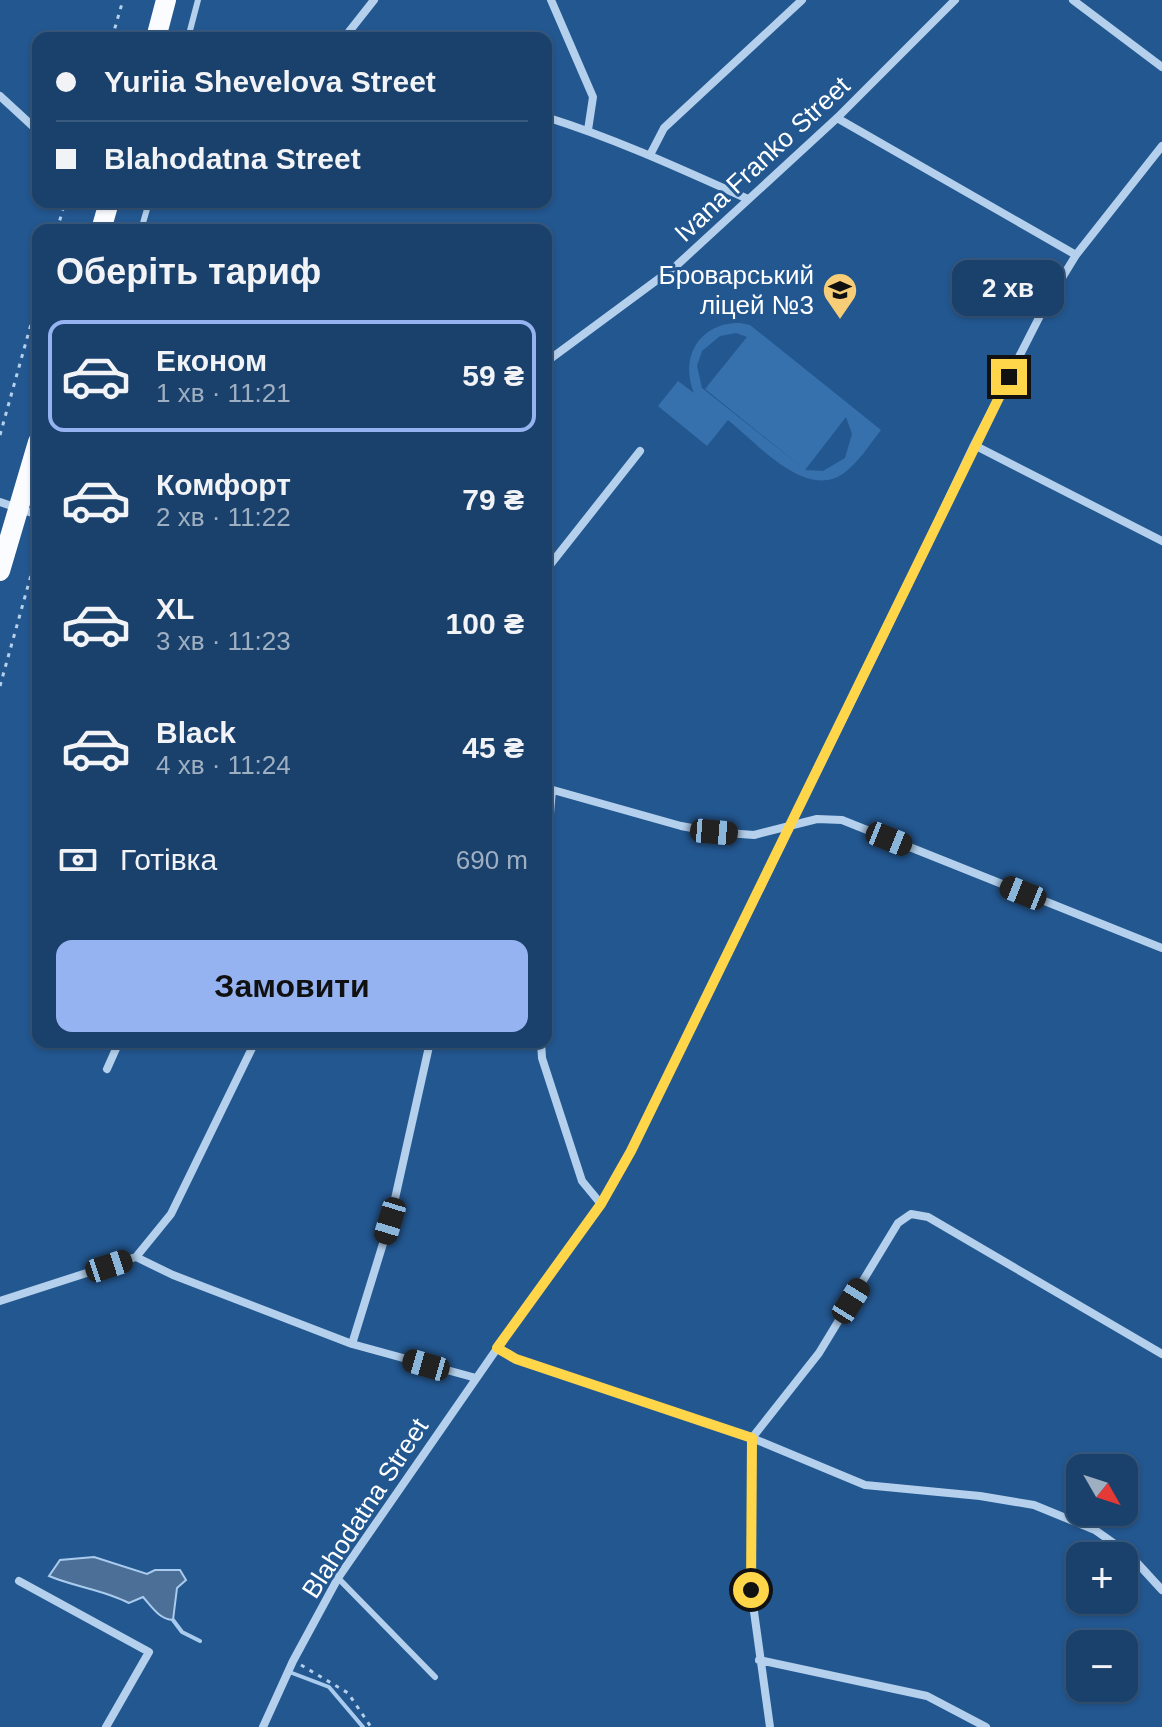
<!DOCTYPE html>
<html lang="uk">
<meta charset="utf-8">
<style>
body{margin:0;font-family:Helvetica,sans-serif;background:#234872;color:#f1f3f6;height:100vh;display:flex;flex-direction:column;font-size:30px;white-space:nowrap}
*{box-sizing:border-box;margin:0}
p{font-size:26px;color:#9fafc2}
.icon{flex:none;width:44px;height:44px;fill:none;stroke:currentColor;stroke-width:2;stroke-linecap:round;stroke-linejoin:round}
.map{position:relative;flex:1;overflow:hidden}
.side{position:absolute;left:32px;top:224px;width:520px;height:824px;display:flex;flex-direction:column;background:#1a416c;border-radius:16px;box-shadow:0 2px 6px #0004,0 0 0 2px #385a7f}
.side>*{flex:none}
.top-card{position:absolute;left:32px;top:32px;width:520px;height:176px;border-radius:16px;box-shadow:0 2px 6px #0004,0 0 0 2px #385a7f;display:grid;align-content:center;height:176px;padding:0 24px;background:#1a416c}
.needle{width:52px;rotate:129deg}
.fabs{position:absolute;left:1066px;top:1454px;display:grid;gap:16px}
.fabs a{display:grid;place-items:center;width:72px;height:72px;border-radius:16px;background:#1a416c;box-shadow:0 2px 6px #0004,0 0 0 2px #385a7f;font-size:40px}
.end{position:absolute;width:36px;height:36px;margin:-18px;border:10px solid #ffd54a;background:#111;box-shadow:0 0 0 4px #111}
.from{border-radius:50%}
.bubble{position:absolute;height:56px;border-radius:16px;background:#1a416c;box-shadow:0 2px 6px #0004,0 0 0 2px #385a7f;font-size:26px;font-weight:800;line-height:56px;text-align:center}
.car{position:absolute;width:24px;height:48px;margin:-24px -12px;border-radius:10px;box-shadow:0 0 6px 2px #0007;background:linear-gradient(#222 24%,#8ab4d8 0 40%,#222 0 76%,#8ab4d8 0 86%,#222 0)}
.top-card b{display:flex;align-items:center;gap:28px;height:76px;font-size:30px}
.top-card b+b{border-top:2px solid #385a7f}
.top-card i{width:20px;height:20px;background:#f1f3f6}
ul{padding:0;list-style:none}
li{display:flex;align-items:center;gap:24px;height:112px;margin:0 16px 12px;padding:0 8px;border:4px solid transparent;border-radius:16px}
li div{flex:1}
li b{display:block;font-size:30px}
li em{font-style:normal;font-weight:800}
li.selected{border-color:#95b2f1}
li>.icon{width:72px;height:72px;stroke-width:1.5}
h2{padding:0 24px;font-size:36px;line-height:96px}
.pay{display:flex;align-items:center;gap:20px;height:88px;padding:0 24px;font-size:30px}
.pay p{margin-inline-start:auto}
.primary-button{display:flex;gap:16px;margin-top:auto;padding:16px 24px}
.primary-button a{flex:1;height:92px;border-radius:16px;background:#95b2f1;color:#111;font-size:32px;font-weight:800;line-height:92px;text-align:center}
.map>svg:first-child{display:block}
.green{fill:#3771ad;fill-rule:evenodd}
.water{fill:#4b6f97;stroke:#a9cbed;stroke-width:2}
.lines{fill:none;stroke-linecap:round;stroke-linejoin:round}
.stream{stroke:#a9cbed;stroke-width:4}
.path{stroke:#b4d0ec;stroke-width:3;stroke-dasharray:4 6;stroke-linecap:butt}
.lane{stroke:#b4d0ec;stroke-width:6}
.street{stroke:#b4d0ec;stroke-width:8}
.primary{stroke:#fafcff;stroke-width:20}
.route{stroke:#ffd54a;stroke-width:10}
.labels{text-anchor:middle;stroke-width:6;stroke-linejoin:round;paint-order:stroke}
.street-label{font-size:26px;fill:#fff;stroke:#235790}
.poi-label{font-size:26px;fill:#fff;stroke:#235790;text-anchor:end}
</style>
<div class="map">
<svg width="1162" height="1727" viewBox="0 0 1162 1727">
<rect width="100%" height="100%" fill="#235790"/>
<!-- green -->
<path class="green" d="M740 323 750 325 881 430C870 444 859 462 844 473 806 501 757 443 728 420L707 446 658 406 678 381 694 393C679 357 700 322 740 323ZM736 333 747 337 705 389 804 469 702 388 697 366 702 351 720 336ZM846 417 852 434 845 458 823 471 805 470Z"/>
<!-- water -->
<path class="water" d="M94 1557 147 1574 155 1570H180L186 1580 177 1588 173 1620C159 1619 152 1607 143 1597L129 1603C104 1590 75 1587 49 1576L60 1560Z"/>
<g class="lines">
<!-- stream -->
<path class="stream" d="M173 1620 182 1632 200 1641
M292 1673 329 1687 363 1727"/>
<!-- path -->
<path class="path" d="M112 38 123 0
M57 230 65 202
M0 435 38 299
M0 686 38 550
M301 1665 348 1693 371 1727"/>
<!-- lane -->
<path class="lane" d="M188 38 198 0
M141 230 149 202
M338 1578 435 1677"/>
<!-- street -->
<path class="street" d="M551 0 593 97 588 130
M1073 0 1162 67
M344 38 374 0
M0 96 38 131
M546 117C616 139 681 169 748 199
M837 118 1076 255
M650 155 664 128 802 0
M546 362 676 266 837 118 955 0
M974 445 1162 541
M0 502 38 515
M546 570 640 451
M546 788 681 826 714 832 754 835 817 819 842 820 1162 948
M546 862 552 790
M541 1042 542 1058 582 1181 601 1204
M107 1069 119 1042
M136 1257 171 1214 255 1042
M0 1301 136 1257 173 1275 352 1344 476 1378
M352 1344 390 1221 430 1042
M497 1348 516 1359 752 1438 865 1485 980 1496 1034 1505 1095 1530 1129 1554 1162 1590
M19 1581 149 1652 106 1727
M759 1660 927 1696 986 1727
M263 1727 293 1661 338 1578 514 1324 601 1204 631 1151 883 637 974 445 1046 304 1076 255 1162 146
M770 1727 751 1590 752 1438 819 1353 898 1223 911 1214 928 1217 1162 1354"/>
<!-- primary -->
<path class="primary" d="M156 38 166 0
M101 230 109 202
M0 571 38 442"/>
</g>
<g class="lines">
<!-- route -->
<path class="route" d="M751 1590 752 1438 516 1359 497 1348 601 1204 631 1151 1009 377"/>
</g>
<!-- icons -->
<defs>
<g id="school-pin" transform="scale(1.8)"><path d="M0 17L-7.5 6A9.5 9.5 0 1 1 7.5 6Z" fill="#f7ce77" stroke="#235790"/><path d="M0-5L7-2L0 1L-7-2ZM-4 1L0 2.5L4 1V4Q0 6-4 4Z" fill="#111"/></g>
</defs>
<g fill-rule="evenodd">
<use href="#school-pin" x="840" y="290"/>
</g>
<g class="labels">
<!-- street labels -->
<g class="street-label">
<text transform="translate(762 159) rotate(-43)" y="9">Ivana Franko Street</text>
<text transform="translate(365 1508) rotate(-57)" y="9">Blahodatna Street</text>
</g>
<!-- poi labels -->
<g class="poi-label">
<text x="814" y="284">Броварський<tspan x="814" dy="30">ліцей №3</tspan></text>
</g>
</g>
</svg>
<div class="fabs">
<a><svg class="needle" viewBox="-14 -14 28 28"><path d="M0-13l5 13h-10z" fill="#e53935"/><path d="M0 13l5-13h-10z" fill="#9fafc2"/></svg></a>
<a>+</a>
<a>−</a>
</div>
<i class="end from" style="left:751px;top:1590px"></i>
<i class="end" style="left:1009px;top:377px"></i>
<div class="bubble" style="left:952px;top:260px;width:112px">2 хв</div>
<i class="car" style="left:714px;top:832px;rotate:95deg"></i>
<i class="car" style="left:889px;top:839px;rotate:112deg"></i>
<i class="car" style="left:1023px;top:893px;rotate:292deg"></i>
<i class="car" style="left:390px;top:1221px;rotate:197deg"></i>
<i class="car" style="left:109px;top:1266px;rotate:72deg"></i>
<i class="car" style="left:851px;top:1301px;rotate:32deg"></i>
<i class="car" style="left:426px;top:1365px;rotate:286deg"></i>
<div class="top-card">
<b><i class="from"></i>Yuriia Shevelova Street</b>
<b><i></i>Blahodatna Street</b>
</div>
<section class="side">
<h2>Оберіть тариф</h2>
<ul>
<li class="selected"><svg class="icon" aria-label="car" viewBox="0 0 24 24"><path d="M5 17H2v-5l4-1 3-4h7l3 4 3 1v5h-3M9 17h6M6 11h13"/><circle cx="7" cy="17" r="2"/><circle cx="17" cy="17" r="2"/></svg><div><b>Економ</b><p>1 хв · 11:21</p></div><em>59 ₴</em></li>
<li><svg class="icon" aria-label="car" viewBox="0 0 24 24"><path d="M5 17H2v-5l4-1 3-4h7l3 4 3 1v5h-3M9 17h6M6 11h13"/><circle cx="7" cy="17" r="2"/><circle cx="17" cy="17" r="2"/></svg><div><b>Комфорт</b><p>2 хв · 11:22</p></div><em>79 ₴</em></li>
<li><svg class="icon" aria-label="car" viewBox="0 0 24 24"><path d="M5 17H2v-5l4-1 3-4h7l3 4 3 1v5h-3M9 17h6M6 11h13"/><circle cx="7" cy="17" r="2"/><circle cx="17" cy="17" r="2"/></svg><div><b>XL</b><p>3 хв · 11:23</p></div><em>100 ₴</em></li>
<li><svg class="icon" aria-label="car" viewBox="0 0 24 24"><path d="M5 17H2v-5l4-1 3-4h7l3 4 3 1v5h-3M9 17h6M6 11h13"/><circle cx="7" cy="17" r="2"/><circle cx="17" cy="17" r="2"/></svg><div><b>Black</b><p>4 хв · 11:24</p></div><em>45 ₴</em></li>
</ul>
<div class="pay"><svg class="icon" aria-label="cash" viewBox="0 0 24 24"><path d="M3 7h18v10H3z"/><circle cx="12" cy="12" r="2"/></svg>Готівка<p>690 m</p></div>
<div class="primary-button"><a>Замовити</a></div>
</section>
</div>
